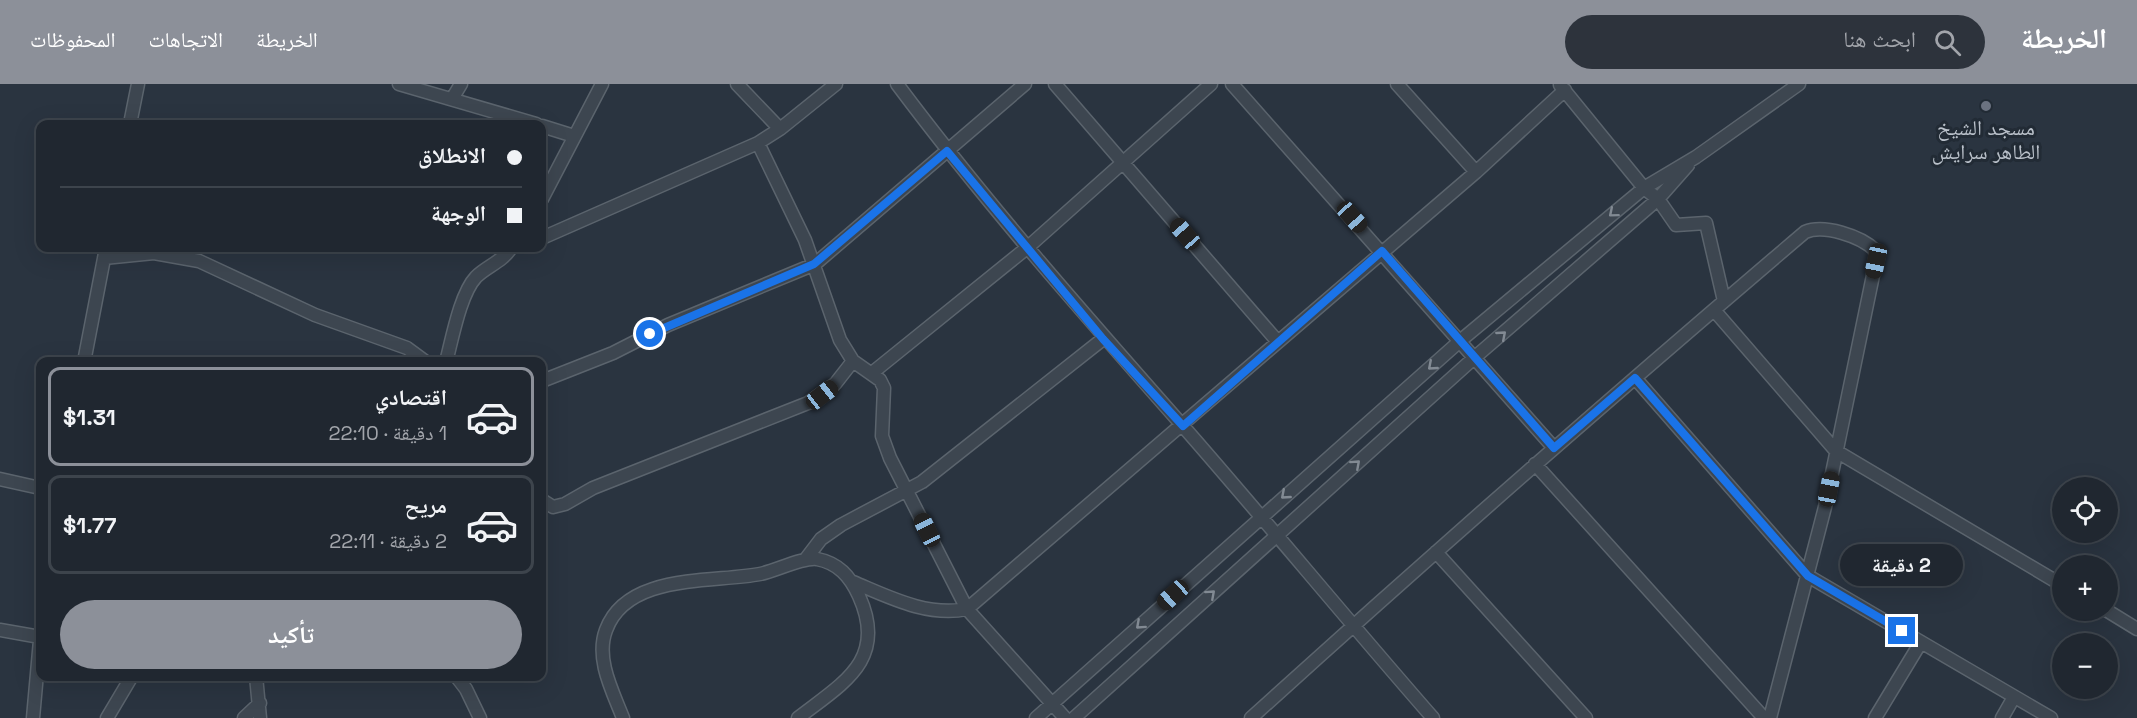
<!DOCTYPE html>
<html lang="ar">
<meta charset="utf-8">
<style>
body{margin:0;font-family:"Space Grotesk","Noto Naskh Arabic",sans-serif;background:#2d333c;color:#f1f3f6;direction:rtl;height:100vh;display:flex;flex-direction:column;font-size:22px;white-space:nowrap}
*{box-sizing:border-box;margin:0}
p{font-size:20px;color:#a2a5ab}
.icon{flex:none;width:33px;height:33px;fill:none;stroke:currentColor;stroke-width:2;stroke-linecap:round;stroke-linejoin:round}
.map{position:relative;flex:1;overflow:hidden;direction:ltr}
.sheet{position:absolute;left:36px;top:273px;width:510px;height:324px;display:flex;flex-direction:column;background:#202730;border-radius:12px;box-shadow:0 6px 24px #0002,0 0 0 2px #3d444c;direction:rtl}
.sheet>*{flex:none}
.hud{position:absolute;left:36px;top:36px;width:510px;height:132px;border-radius:12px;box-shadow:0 6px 24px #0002,0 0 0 2px #3d444c;direction:rtl;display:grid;align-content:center;height:132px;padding:0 24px;background:#202730}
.fabs{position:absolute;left:2052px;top:393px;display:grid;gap:12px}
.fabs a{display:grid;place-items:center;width:66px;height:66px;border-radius:50%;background:#202730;box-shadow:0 6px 24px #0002,0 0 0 2px #3d444c;font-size:30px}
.end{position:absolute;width:27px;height:27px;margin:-14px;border:8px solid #1a73e8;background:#fff;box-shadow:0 0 0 3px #fff}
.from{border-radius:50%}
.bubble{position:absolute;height:42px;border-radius:21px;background:#202730;box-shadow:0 6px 24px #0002,0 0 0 2px #3d444c;font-size:20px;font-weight:700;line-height:42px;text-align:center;direction:rtl}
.car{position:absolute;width:18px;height:36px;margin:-18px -9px;border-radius:8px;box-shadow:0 0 4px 2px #0007;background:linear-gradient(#222 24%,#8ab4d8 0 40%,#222 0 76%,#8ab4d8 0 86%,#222 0)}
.hud b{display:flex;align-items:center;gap:21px;height:57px;font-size:22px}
.hud b+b{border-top:2px solid #3d444c}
.hud i{width:15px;height:15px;background:#f1f3f6}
ul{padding:10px 0 0;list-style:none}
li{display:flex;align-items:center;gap:18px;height:99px;margin:0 12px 9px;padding:0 12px;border:3px solid #3d444c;border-radius:12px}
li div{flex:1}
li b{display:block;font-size:22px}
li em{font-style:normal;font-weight:700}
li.on{border-color:#8c9099}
li>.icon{width:54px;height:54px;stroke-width:1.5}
.button{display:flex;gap:12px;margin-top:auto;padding:12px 24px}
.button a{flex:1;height:69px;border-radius:36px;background:#8c9099;color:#fff;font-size:24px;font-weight:700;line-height:69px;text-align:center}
header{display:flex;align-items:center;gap:36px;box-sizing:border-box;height:84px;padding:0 30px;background:#8c9099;color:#fff}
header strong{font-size:28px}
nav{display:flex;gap:33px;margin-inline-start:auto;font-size:21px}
.search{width:420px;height:54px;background:#2d333c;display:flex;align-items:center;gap:15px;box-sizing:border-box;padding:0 21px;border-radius:33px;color:#a2a5ab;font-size:22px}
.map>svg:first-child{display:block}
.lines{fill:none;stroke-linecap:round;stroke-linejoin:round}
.minor-casing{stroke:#5b646d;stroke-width:15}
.minor{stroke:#3d4650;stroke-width:12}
.oneway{stroke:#828a93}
.route{stroke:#1a73e8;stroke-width:8}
.worship-dot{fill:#6b7280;stroke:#222b35;stroke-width:2}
.labels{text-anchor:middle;stroke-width:6;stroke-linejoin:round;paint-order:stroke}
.poi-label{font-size:21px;fill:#bac1ca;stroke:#222b35}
</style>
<header>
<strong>الخريطة</strong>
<div class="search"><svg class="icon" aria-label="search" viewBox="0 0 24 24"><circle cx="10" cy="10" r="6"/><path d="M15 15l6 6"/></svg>ابحث هنا</div>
<nav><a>الخريطة</a><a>الاتجاهات</a><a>المحفوظات</a></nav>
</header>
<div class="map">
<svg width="2137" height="634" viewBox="0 0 2137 634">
<rect width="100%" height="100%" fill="#2a3440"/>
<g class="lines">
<!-- minor casing -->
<g class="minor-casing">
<path id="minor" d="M399 0 536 40
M737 0 780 45 836 0
M897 0C986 119 1084 230 1182 341 1267 438 1348 537 1433 634
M1055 0 1278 258
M1232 0 1554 364
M1397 0 1476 88
M1560 1 1644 104 1658 115 1676 141 1706 139 1724 217
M452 15 461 0
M130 40 138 0
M542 42 574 52
M758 59 805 156 840 256 853 277 880 296 884 304 882 352 890 374 967 525 1065 634
M542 115 602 0
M542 154 758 59 780 45
M104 174 154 169 199 177 315 231 407 264 426 278
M1714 226 1836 367 2062 501
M84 278 106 164
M446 278C452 256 460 210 476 193 487 182 502 178 511 164
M872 289 1028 163 1211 0
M1635 294 1808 492 2051 634
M542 297 613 269 668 241 815 180 1025 0
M1535 380 1764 634
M0 395 40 404
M542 416 553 423 565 420 593 404 808 319 835 300 853 277
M1436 468 1586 634
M805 476 821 455 841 441 922 398 1103 255
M853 498C889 513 927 533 967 525L1476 88 1565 6
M2106 526 2137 545
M0 546 40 553
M256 592 260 634
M456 592 466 605 480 634
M33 634 40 556
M107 634 132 592
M244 634 260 619
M623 634C613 608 595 575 606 546 627 489 712 499 760 490 775 487 803 473 817 475 838 479 850 492 859 512 888 576 843 599 798 634
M1036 634 1460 257 1644 104 1696 73 1799 0
M1074 634 1474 274 1658 115 1688 81
M1251 634C1433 469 1618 307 1805 148 1824 140 1860 152 1875 166L1876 177 1825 423 1770 634
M1875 634 1921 558
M2002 634 2014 613"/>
</g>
<!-- minor -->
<use href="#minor" class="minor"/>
</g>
<!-- one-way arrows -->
<defs><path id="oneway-chevron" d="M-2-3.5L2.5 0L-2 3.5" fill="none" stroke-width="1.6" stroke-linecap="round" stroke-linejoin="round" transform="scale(1.5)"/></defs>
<g class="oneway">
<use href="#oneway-chevron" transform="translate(1613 129) rotate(140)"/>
<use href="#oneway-chevron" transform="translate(1502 251) rotate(-41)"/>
<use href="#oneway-chevron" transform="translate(1432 282) rotate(139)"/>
<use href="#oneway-chevron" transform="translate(1356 380) rotate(-42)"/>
<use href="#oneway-chevron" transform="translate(1285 411) rotate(139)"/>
<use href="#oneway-chevron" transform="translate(1211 510) rotate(-42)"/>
<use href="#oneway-chevron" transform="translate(1140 541) rotate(138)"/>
</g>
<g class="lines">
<!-- route -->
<path class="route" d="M650 250 814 180 947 67 1103 255 1183 342 1382 167 1554 364 1635 294 1808 492 1902 547"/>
</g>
<!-- markers -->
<circle class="worship-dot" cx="1986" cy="22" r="6"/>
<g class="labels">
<!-- poi labels -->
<g class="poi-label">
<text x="1986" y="51">مسجد الشيخ<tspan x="1986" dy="24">الطاهر سرايش</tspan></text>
</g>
</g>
</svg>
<div class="fabs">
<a><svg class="icon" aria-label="locate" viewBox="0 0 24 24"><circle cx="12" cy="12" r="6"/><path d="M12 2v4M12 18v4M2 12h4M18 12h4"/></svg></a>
<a>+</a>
<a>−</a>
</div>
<i class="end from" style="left:650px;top:250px"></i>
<i class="end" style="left:1902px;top:547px"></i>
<div class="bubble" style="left:1840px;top:460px;width:123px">2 دقيقة</div>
<i class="car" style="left:1352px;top:133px;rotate:138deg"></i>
<i class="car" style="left:1185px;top:150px;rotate:319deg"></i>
<i class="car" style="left:1876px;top:177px;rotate:192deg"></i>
<i class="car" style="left:822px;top:311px;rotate:52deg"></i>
<i class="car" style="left:1829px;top:405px;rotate:11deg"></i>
<i class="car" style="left:927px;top:446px;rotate:334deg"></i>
<i class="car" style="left:1173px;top:511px;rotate:228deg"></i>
<div class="hud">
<b><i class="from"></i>الانطلاق</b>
<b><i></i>الوجهة</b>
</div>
<section class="sheet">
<ul>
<li class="on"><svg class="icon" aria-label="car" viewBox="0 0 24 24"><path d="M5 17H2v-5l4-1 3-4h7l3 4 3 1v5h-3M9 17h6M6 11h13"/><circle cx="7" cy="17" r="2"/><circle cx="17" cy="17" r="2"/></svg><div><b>اقتصادي</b><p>1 دقيقة · 22:10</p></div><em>$1.31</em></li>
<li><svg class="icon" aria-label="car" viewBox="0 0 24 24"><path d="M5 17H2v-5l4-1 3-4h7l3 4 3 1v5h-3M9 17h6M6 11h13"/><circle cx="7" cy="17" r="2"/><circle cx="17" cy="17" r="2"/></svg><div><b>مريح</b><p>2 دقيقة · 22:11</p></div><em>$1.77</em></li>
</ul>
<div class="button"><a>تأكيد</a></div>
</section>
</div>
